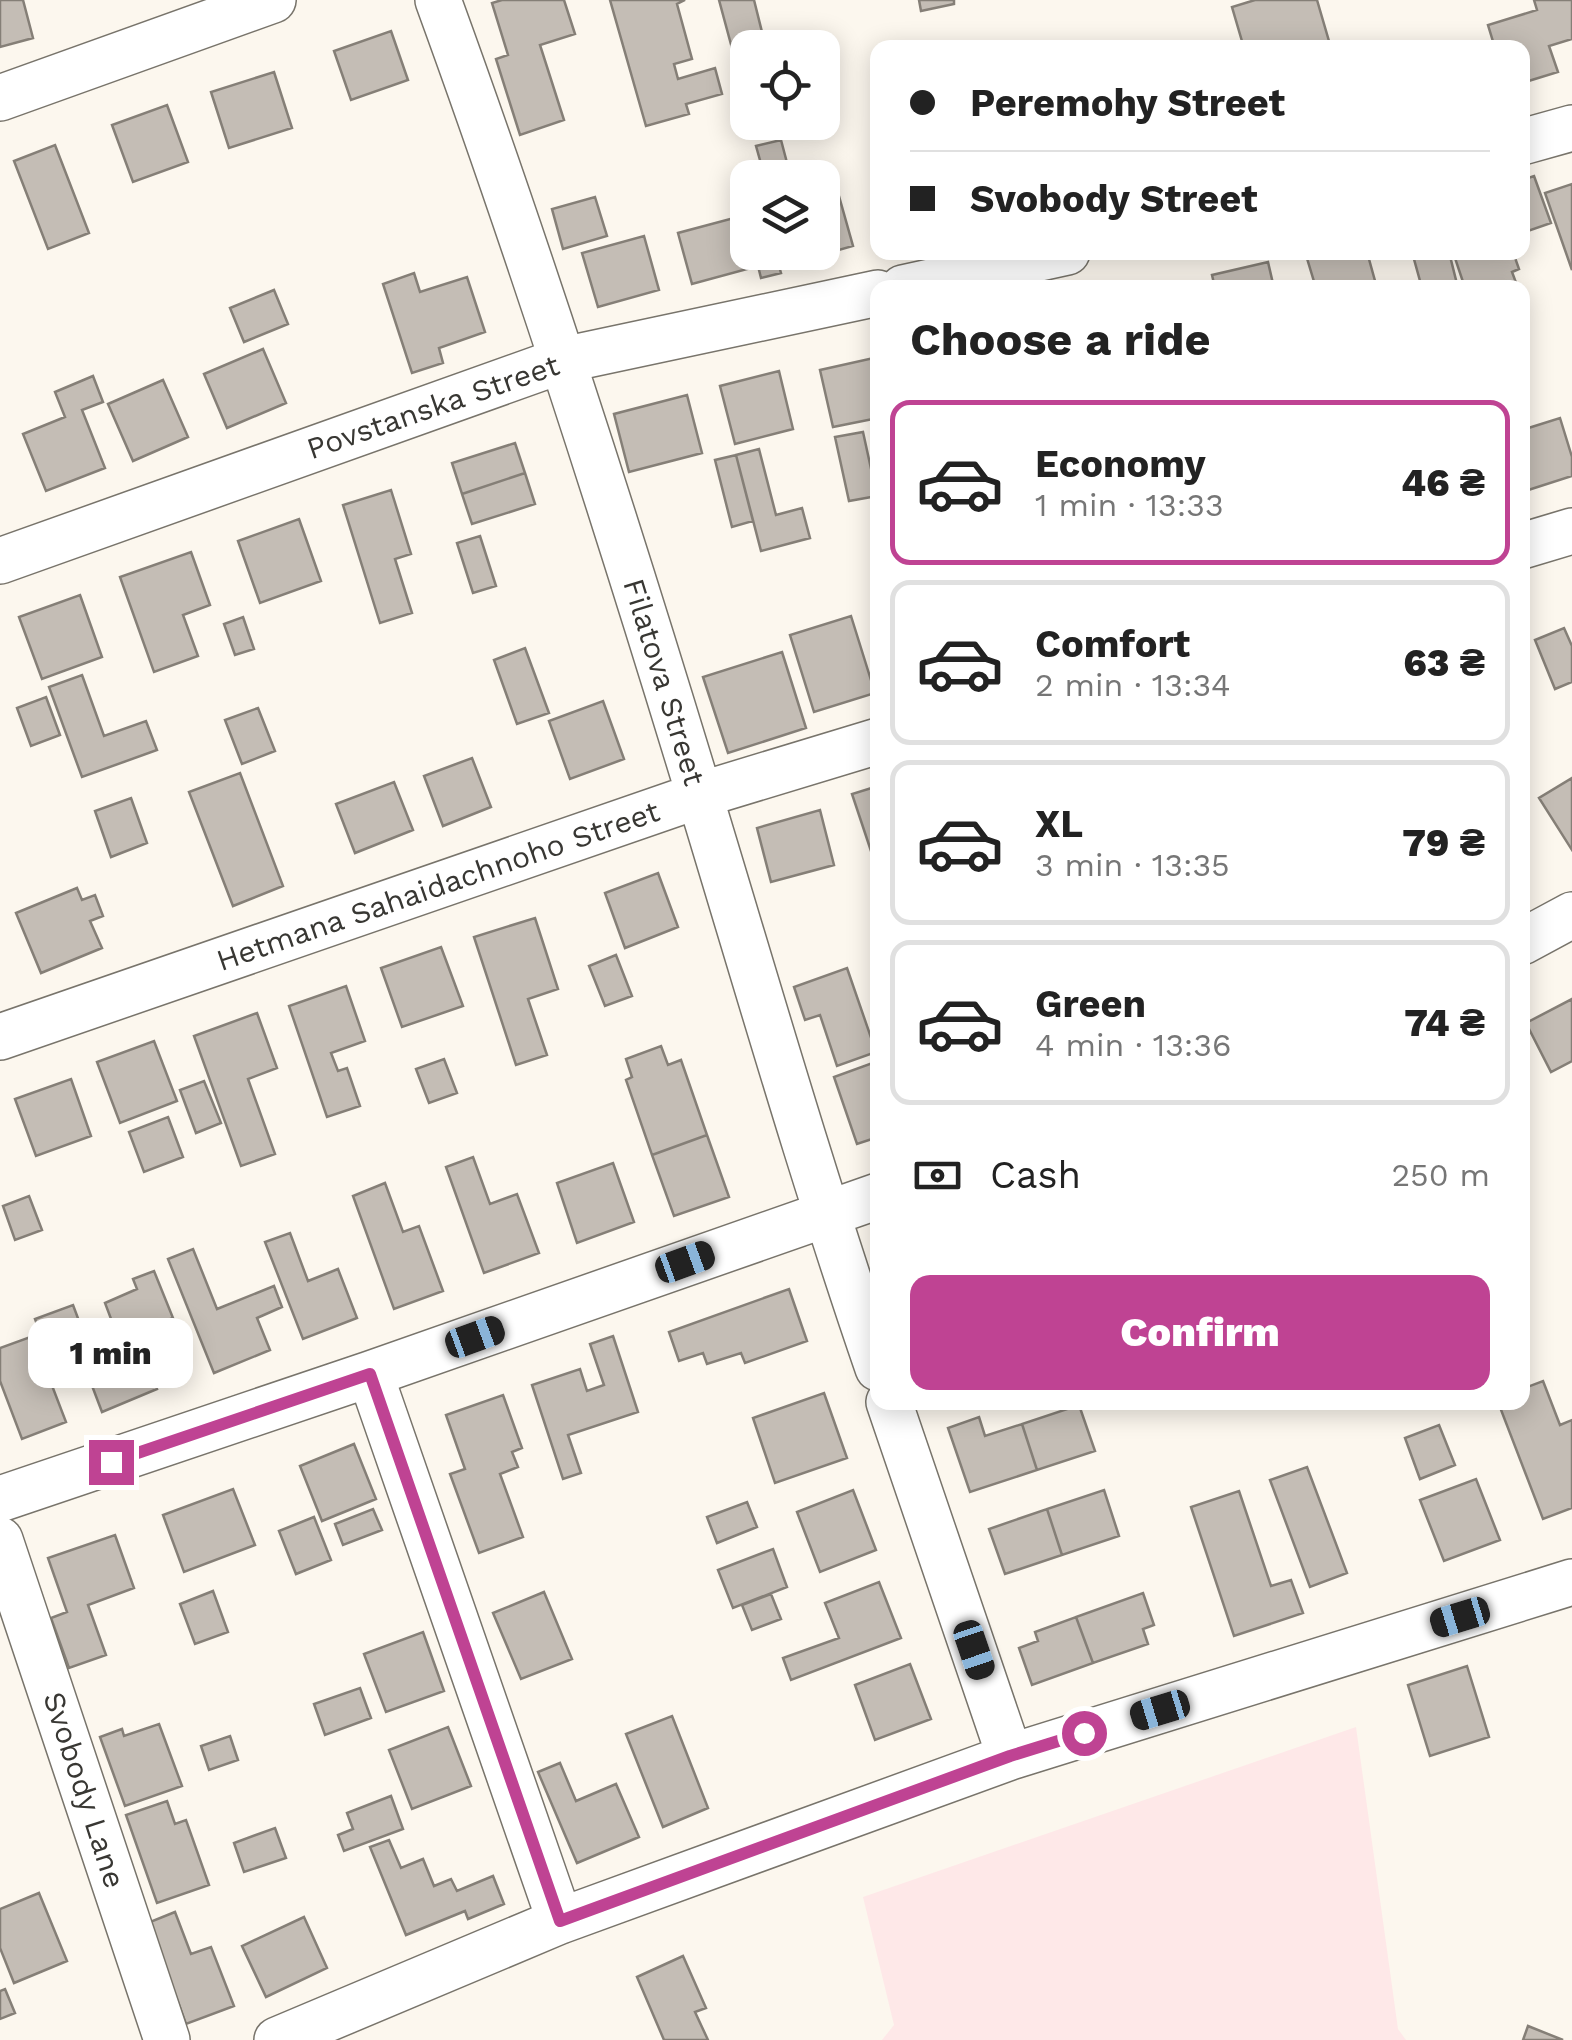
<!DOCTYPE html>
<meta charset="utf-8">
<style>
body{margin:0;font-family:"Work Sans",sans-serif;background:#f2f2f2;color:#222;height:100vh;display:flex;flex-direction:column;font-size:38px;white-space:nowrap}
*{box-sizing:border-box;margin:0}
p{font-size:32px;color:#767676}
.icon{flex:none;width:55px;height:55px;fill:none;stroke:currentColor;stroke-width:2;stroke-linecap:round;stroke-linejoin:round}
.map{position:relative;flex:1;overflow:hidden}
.side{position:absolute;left:870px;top:280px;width:660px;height:1130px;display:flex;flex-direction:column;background:#fff;border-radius:20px;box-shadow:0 5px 25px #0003}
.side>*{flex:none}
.guide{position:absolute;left:870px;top:40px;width:660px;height:220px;border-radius:20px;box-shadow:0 5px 25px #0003;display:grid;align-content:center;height:220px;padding:0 40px;background:#fff}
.tools{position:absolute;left:730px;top:30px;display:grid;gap:20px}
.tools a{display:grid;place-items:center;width:110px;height:110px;border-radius:20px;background:#fff;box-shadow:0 5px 25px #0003;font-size:50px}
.end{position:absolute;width:45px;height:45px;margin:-22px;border:12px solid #bf4393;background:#fff;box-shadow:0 0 0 5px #fff}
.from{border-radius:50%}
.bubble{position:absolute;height:70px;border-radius:20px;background:#fff;box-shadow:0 5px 25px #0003;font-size:32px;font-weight:800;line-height:70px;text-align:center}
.car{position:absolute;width:30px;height:60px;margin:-30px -15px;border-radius:12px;box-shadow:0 0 8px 2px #0007;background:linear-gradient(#222 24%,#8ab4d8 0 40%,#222 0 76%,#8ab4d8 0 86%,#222 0)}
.guide b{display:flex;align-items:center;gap:35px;height:95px;font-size:38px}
.guide b+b{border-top:2px solid #e0e0e0}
.guide i{width:25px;height:25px;background:#222}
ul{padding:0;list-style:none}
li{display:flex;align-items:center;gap:30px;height:165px;margin:0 20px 15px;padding:0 20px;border:5px solid #e0e0e0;border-radius:20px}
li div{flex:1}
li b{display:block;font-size:38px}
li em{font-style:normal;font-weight:800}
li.selected{border-color:#bf4393}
li>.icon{width:90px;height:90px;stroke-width:1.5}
h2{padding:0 40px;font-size:45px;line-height:120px}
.pay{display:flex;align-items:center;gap:25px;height:110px;padding:0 40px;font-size:38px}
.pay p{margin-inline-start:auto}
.button{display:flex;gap:20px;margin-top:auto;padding:20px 40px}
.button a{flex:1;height:115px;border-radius:20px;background:#bf4393;color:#fff;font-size:40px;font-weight:800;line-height:115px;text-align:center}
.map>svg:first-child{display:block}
.industrial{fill:#fee8e8}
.building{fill:#c4bdb5;stroke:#857f77;stroke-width:2.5}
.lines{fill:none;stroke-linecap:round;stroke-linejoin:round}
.street-casing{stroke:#78746b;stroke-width:48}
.street{stroke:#fff;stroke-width:45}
.route{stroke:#bf4393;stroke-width:12}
.labels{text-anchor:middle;stroke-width:8;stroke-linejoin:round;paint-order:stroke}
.street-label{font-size:30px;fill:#383733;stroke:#fff}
</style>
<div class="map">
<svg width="1572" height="2040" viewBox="0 0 1572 2040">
<rect width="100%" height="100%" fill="#fcf7ee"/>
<!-- industrial -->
<path class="industrial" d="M1356 1727 1398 2029 1406 2040H882L894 2025 863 1897Z"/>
<!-- building -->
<path class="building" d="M0 0H23L33 38 0 47Z
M502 0H564L575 34 540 45 564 120 520 135 496 59 508 55 492 3Z
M610 0H685L677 4 692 59 674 64 678 79 715 68 722 94 686 104 689 114 646 126Z
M719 0H754L766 48H748V60L736 63Z
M919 0H954V4L921 11Z
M1255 0H1317L1331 48H1244L1232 7Z
M1534 0H1572V39L1549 46 1558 72 1522 83V48H1495L1488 25 1537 10Z
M391 31 408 80 351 100 334 51Z
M274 72 292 128 229 148 211 92Z
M167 105 188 162 133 182 112 125Z
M781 140 791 178H765L756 146Z
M55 145 89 233 48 249 14 161Z
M1534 176 1551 223 1528 231 1522 214V180Z
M1572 184V270L1545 193Z
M837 189 853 246 789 264 786 252H822V193Z
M595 197 607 236 563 249 552 209Z
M745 215 748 252H775L781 273 761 278 758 266 692 284 678 233Z
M644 236 659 290 598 307 582 253Z
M1315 252H1367L1377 288H1316L1306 255Z
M1412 252H1449L1458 288H1422Z
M1453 252H1513L1519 269 1512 272 1518 288H1465Z
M1268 262 1274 288H1215L1212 275Z
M414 273 420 292 467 277 485 332 439 348 443 363 412 373 383 284Z
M274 290 288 324 244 342 230 308Z
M263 349 286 403 227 428 204 374Z
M878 357V418L833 427 820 370Z
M779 371 793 429 735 444 720 386Z
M93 376 103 402 82 410 105 468 46 491 23 434 65 417 55 392Z
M163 380 188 437 133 461 108 404Z
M687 395 702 453 629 472 614 414Z
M1560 418 1572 457V476L1522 492V430Z
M863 432 877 496 849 501 835 437Z
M515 443 525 473 462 494 452 463Z
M759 449 776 515 802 508 810 538 761 551 736 455Z
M736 455 753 521 732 527 715 460Z
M525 473 535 504 472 524 462 494Z
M391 490 411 554 395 559 412 613 380 623 343 505Z
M299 519 321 581 260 603 238 541Z
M480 536 496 586 473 593 457 543Z
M191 552 210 605 183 615 198 656 154 672 120 577Z
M80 595 102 657 42 679 19 617Z
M851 616 875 693 814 712 790 635Z
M243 617 254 649 235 655 224 624Z
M1564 628 1572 646V682L1555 689 1535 640Z
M525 648 549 713 517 724 494 660Z
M782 652 806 728 728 753 703 677Z
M82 675 104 736 146 721 157 750 82 777 49 687Z
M46 697 60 735 31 746 17 708Z
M603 701 624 759 570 779 549 721Z
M258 708 275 751 242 764 225 720Z
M472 758 491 807 443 826 424 776Z
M240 773 283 886 233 906 189 792Z
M1572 778V850L1539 798Z
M394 782 413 830 355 853 336 804Z
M878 786V872L852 794Z
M131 798 147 843 111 857 95 811Z
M820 810 834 865 771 882 757 828Z
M658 873 678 927 625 948 605 893Z
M77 888 82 900 95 895 103 916 90 921 102 948 41 973 16 913Z
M535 918 558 989 528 999 547 1055 516 1065 474 937Z
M441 947 463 1006 402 1027 381 968Z
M616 955 632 996 605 1006 589 966Z
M847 968 876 1052 837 1066 820 1015 805 1020 794 987Z
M346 986 365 1041 331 1053 338 1071 347 1068 360 1106 327 1117 289 1006Z
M1572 999V1061L1551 1072 1526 1023Z
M257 1013 277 1068 248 1079 275 1154 241 1166 194 1036Z
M154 1041 177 1101 120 1123 97 1062Z
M661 1046 668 1065 681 1060 707 1135 652 1155 626 1080 632 1077 626 1059Z
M444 1059 457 1093 429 1103 416 1069Z
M878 1061V1137L857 1144 834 1077Z
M71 1079 91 1136 36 1156 15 1099Z
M204 1081 221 1123 196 1133 180 1090Z
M168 1117 183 1157 144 1172 129 1132Z
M707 1135 729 1197 674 1216 652 1155Z
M473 1157 490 1204 517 1194 539 1253 484 1273 446 1167Z
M613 1163 634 1222 577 1243 557 1183Z
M385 1183 403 1232 419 1226 443 1291 394 1309 353 1196Z
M29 1196 42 1230 15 1240 3 1206Z
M290 1233 308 1281 338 1269 357 1318 303 1339 265 1242Z
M193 1249 217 1309 274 1286 282 1307 257 1318 270 1350 214 1373 168 1259Z
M154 1271 173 1318 119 1340 105 1303 137 1289 133 1279Z
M789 1289 807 1341 745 1363 741 1353 707 1364 703 1353 679 1361 669 1332Z
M73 1305 85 1337 47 1351 35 1319Z
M33 1336 66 1422 22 1439 0 1381V1348Z
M613 1336 638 1412 568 1435 581 1473 563 1479 532 1385 580 1369 587 1391 604 1385 590 1344Z
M138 1340 157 1389 102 1412 83 1362Z
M1543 1381 1560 1425 1572 1420V1508L1543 1519 1498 1402H1522V1389Z
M824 1393 847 1458 775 1483 753 1418Z
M503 1395 522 1448 512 1452 518 1467 500 1474 523 1537 479 1553 450 1474 465 1469 446 1415Z
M1079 1405 1095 1451 1037 1470 1022 1424Z
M979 1417 985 1436 1022 1424 1037 1470 970 1492 948 1428Z
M1439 1425 1455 1465 1420 1479 1405 1438Z
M354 1444 376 1499 322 1521 300 1466Z
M1307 1467 1347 1573 1310 1587 1270 1480Z
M1476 1479 1500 1540 1444 1561 1420 1500Z
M233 1489 255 1545 184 1572 163 1515Z
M853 1490 876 1550 820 1572 797 1512Z
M1104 1490 1119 1536 1062 1555 1047 1509Z
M1239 1491 1271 1586 1291 1580 1303 1613 1234 1636 1191 1507Z
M747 1502 757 1527 717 1543 707 1517Z
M373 1509 382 1530 343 1545 335 1524Z
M1047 1509 1062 1555 1005 1574 989 1529Z
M314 1517 331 1560 296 1574 279 1531Z
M115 1535 134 1588 88 1605 106 1655 69 1668 51 1618 67 1612 48 1558Z
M773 1549 787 1587 733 1608 718 1570Z
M879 1582 901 1638 791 1680 783 1658 839 1638 825 1603Z
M213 1591 228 1632 195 1644 180 1604Z
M544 1592 572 1659 521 1679 493 1613Z
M1143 1593 1154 1625 1143 1629 1148 1644 1093 1663 1076 1617Z
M771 1594 781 1619 752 1630 742 1605Z
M1076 1617 1093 1663 1032 1685 1019 1648 1038 1641 1035 1632Z
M423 1632 444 1691 386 1712 364 1654Z
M910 1664 931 1719 875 1740 855 1685Z
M1467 1666 1489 1737 1430 1756 1408 1685Z
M360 1688 371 1718 325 1735 314 1704Z
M672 1716 708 1808 663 1827 626 1734Z
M159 1724 182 1786 125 1806 100 1737 122 1729 124 1736Z
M448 1727 471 1786 412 1809 389 1750Z
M230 1736 238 1760 209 1770 201 1746Z
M560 1763 576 1801 616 1784 639 1837 577 1863 538 1772Z
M391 1796 403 1829 344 1851 338 1835 353 1829 347 1813Z
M167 1801 175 1824 186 1820 209 1885 157 1903 126 1815Z
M275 1828 286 1858 244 1872 234 1843Z
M389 1840 401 1868 423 1859 434 1886 451 1879 457 1891 493 1876 504 1904 468 1919 465 1911 406 1935 370 1847Z
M39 1893 67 1961 14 1983 0 1948V1909Z
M175 1912 191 1954 211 1947 234 2006 186 2024 164 1964 140 1926Z
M304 1917 327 1968 266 1997 242 1946Z
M683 1956 706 2008 695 2012 708 2040H664L637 1977Z
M5 1989 15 2013 0 2019V1991Z
M1528 2026 1563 2040H1523Z"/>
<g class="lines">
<!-- street casing -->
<g class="street-casing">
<path id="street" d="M438 0C534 263 619 530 700 797 758 988 813 1179 878 1368
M0 98 273 0
M1522 142 1572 128
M903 288 1067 252
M1522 546 1572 531
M0 561 563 360 878 293
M1522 942 1572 915
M0 1037 700 795 878 741
M370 1374 560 1921
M889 1402 1010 1757
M0 1499 370 1374 878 1196
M0 1540 167 2040
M277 2040 560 1921 1010 1757 1572 1582"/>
</g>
<!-- street -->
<use href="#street" class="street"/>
</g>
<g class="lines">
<!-- route -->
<path class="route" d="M111 1462 370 1374 560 1921 1010 1756 1084 1733"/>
</g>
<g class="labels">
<!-- street labels -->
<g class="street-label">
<text transform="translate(433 407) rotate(-19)" y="10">Povstanska Street</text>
<text transform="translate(664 682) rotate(73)" y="10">Filatova Street</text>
<text transform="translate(438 886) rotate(-19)" y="10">Hetmana Sahaidachnoho Street</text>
<text transform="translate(84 1790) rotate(72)" y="10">Svobody Lane</text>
</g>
</g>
</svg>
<div class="tools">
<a><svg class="icon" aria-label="locate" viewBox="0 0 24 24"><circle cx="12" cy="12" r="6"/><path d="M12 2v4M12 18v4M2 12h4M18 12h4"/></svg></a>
<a><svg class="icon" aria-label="layers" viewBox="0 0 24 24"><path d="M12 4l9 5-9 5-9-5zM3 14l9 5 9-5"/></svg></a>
</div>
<i class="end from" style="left:1084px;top:1733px"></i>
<i class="end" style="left:111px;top:1462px"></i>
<div class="bubble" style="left:28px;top:1318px;width:165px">1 min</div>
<i class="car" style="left:685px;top:1262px;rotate:70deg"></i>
<i class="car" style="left:475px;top:1337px;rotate:70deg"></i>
<i class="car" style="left:1460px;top:1617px;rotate:253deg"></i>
<i class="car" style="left:974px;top:1650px;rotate:161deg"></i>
<i class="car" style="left:1160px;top:1710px;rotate:253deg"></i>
<div class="guide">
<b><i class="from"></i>Peremohy Street</b>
<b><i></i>Svobody Street</b>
</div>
<section class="side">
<h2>Choose a ride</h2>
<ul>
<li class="selected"><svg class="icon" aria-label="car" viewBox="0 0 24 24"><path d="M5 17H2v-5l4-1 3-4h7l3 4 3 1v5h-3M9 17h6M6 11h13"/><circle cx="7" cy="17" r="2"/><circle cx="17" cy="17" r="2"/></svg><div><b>Economy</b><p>1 min · 13:33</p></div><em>46 ₴</em></li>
<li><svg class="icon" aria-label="car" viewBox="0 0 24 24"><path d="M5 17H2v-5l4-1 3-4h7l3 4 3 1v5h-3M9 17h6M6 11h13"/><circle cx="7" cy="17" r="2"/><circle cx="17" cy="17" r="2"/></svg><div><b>Comfort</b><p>2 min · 13:34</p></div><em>63 ₴</em></li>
<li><svg class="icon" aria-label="car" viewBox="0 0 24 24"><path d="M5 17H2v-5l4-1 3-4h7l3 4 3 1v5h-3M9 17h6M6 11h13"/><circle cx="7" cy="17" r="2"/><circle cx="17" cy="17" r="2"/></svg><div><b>XL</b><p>3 min · 13:35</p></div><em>79 ₴</em></li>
<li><svg class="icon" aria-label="car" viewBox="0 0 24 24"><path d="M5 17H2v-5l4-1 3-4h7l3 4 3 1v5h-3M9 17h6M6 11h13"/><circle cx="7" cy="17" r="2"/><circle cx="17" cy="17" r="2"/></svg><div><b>Green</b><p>4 min · 13:36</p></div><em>74 ₴</em></li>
</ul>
<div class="pay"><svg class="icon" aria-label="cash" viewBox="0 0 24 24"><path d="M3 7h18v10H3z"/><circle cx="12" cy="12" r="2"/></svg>Cash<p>250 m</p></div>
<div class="button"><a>Confirm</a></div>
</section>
</div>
